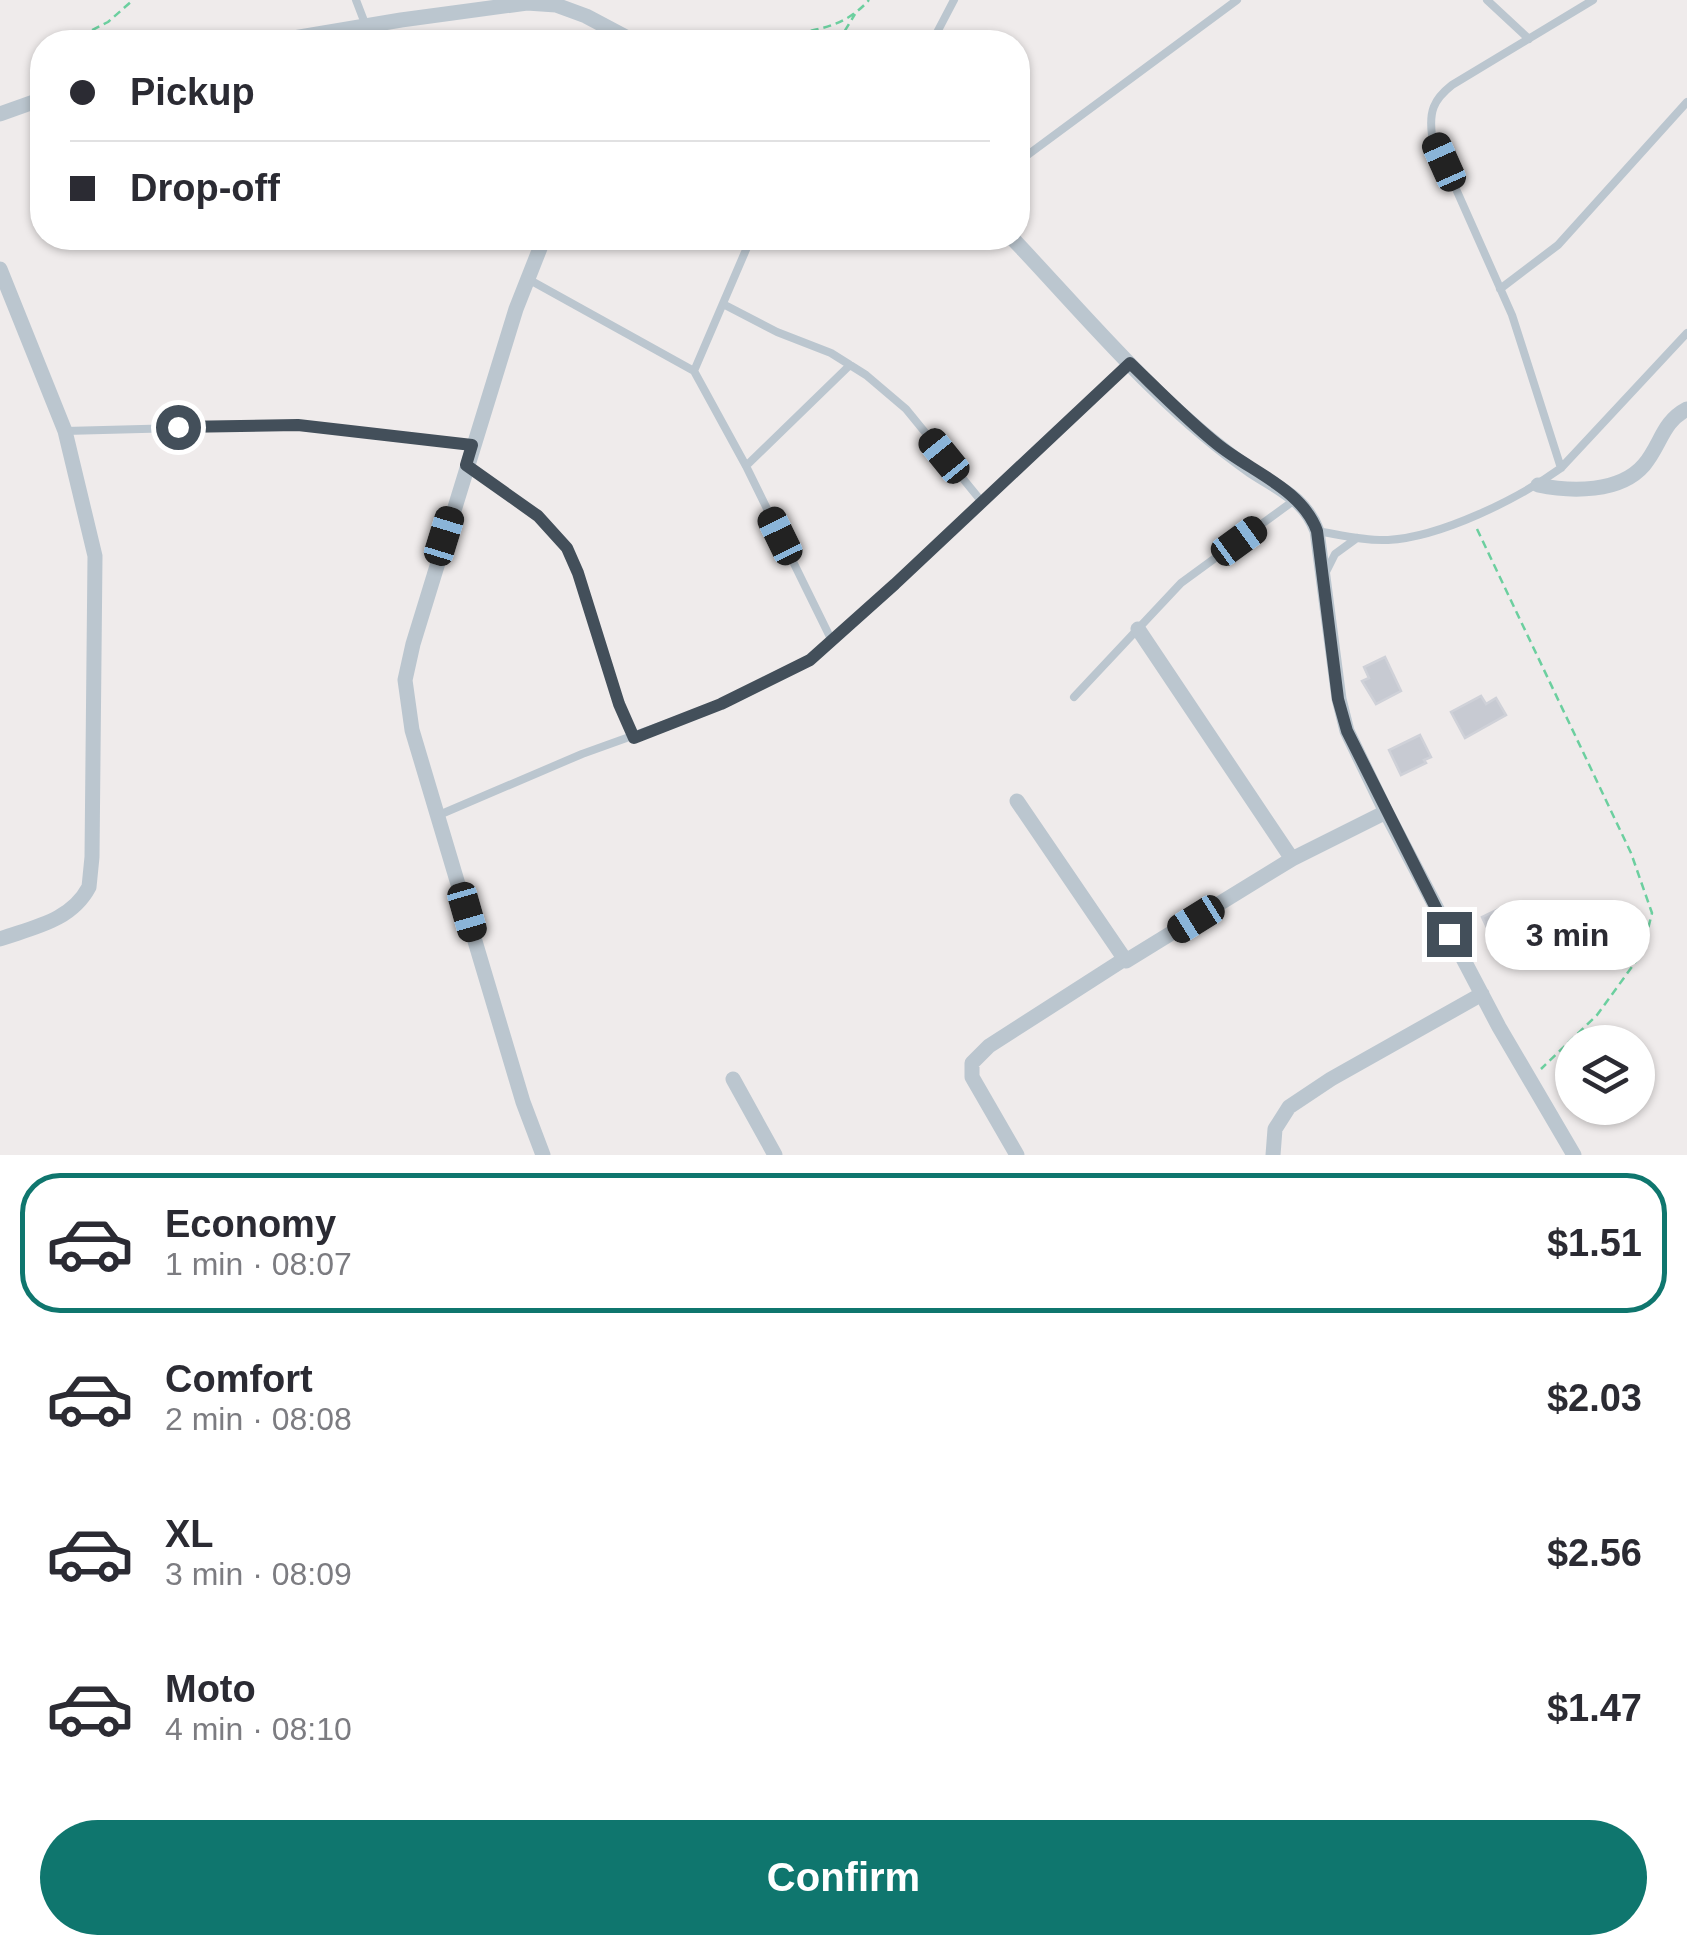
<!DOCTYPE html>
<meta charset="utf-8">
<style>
body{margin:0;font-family:Helvetica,sans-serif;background:#f7f7f7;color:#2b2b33;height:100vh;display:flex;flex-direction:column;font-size:38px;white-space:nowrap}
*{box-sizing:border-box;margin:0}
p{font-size:32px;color:#7c7c81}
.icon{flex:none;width:55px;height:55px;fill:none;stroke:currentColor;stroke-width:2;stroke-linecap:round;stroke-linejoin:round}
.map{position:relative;height:1155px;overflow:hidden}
.details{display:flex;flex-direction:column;background:#fff;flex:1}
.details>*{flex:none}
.hud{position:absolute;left:30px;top:30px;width:1000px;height:220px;border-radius:40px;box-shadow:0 2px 8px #0004;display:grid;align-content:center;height:220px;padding:0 40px;background:#fff}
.buttons{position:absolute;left:1555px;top:1025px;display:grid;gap:20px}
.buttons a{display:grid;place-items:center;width:100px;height:100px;border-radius:50%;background:#fff;box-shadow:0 2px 8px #0004;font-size:50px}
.end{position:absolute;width:45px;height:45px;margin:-22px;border:12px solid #434f5a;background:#fff;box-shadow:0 0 0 5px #fff}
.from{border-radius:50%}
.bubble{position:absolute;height:70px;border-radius:35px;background:#fff;box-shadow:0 2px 8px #0004;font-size:32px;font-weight:700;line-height:70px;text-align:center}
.car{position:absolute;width:30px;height:60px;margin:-30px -15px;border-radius:12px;box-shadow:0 0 8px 2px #0007;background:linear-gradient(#222 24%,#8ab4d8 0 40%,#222 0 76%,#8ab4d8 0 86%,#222 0)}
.hud b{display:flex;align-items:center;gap:35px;height:95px;font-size:38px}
.hud b+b{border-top:2px solid #e1e1e2}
.hud i{width:25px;height:25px;background:#2b2b33}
ul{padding:18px 0 0;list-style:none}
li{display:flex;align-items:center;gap:30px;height:140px;margin:0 20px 15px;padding:0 20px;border:5px solid transparent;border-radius:40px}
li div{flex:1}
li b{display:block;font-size:38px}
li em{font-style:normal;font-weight:700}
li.active{border-color:#0f766e}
li>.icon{width:90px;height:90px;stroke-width:1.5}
.primary-button{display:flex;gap:20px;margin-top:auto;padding:20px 40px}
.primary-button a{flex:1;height:115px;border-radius:60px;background:#0f766e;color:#fff;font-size:40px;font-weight:700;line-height:115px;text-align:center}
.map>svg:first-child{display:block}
.building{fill:#c7cad2;stroke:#cfd1d8;stroke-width:2.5}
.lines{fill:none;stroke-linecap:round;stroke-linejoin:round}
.path{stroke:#6ccf9f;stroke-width:2.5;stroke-dasharray:8 5;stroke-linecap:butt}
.service{stroke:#bbc6cf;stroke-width:8}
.minor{stroke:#bbc6cf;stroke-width:15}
.route{stroke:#434f5a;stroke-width:12}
</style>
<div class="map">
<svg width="1687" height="1155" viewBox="0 0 1687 1155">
<rect width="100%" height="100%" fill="#efebeb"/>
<!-- building -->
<path class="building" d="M1385 657 1401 691 1376 704 1362 681 1369 678 1364 667Z
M1481 696 1486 704 1496 698 1506 715 1465 738 1451 712Z
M1420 735 1431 757 1424 760 1426 763 1401 775 1389 750Z
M1507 905 1514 919 1505 923 1507 928 1491 936 1482 917Z"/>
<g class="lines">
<!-- path -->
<path class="path" d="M69 42 108 22 133 0
M760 42C800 28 837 36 869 0
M838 42 855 14
M32 86 42 72
M1477 529 1631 853 1652 913 1642 953 1597 1015 1541 1069"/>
<!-- service -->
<path class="service" d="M356 0 366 26
M1487 0 1529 39
M932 42 954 0
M1018 162 1237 0
M528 279 694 371 746 466 832 641
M1500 289 1558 245 1687 102
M723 304 777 332 831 353 866 375 906 409 982 502
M694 371 751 238
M65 431 298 425 473 445
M466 465 538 517 567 548 578 573 619 704 634 738
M746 466 850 365
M1561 468 1512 315 1432 135C1429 112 1433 100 1452 85L1593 0
M1317 531C1341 535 1364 541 1388 540 1441 537 1518 499 1561 468L1687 333
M1325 574 1335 554 1357 538
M1074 697 1181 583 1296 499
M439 815 582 754 721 704 809 660 895 584 1129 363"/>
<!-- minor -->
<path class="minor" d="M270 42 401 20 527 3 556 5 586 16 635 42
M0 114 42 99
M1012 238C1087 317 1160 407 1251 470 1278 488 1305 498 1317 531L1339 699 1347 731 1386 812 1499 1027 1574 1155
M0 269 65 431 95 556 92 857 89 887C71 921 34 927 0 939
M1538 485C1571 492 1620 493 1644 465 1661 445 1662 422 1687 409
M1138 629 1292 859
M1017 801 1126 961 1292 859 1386 812
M733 1079 775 1155
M543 1155 523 1102 412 730 405 680 413 644 516 309 544 238
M1017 1155 972 1077V1063L989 1046 1123 960
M1273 1155 1275 1129 1289 1107 1331 1079 1482 994"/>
</g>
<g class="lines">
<!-- route -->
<path class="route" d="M178 427 298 425 472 445 466 465 538 516 567 548 578 573 619 704 634 738 721 704 810 660 895 584 1130 363C1158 390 1186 419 1217 444 1250 471 1302 489 1317 531L1338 699 1347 731 1449 934"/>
</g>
</svg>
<div class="buttons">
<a><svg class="icon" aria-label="layers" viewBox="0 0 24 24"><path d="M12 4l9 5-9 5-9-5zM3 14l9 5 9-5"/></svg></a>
</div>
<i class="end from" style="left:178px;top:427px"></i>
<i class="end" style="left:1449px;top:934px"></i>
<div class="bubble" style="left:1485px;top:900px;width:165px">3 min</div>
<i class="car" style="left:1444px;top:162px;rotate:336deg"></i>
<i class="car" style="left:944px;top:456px;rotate:321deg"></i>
<i class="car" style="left:444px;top:536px;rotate:17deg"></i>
<i class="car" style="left:780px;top:536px;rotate:334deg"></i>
<i class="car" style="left:1239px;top:541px;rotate:54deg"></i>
<i class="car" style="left:467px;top:912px;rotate:164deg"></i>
<i class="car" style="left:1196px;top:919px;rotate:238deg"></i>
<div class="hud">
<b><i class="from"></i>Pickup</b>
<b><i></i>Drop-off</b>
</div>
</div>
<section class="details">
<ul>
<li class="active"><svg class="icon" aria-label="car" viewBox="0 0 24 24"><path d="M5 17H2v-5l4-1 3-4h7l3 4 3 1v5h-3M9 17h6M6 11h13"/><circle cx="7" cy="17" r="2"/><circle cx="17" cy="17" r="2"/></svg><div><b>Economy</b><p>1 min · 08:07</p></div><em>$1.51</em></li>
<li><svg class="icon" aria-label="car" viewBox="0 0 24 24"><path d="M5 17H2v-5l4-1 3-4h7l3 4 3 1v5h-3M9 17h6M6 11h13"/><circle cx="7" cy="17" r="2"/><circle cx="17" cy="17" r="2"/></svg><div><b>Comfort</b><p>2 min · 08:08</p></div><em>$2.03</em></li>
<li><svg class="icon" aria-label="car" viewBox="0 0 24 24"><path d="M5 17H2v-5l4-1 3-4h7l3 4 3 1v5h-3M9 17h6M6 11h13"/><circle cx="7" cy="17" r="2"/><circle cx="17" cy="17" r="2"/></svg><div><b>XL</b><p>3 min · 08:09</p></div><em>$2.56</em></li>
<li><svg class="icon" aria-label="car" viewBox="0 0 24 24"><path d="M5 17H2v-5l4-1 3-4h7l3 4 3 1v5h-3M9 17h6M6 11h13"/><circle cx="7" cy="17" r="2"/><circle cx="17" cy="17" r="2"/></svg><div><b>Moto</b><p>4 min · 08:10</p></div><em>$1.47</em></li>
</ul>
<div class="primary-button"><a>Confirm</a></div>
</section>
